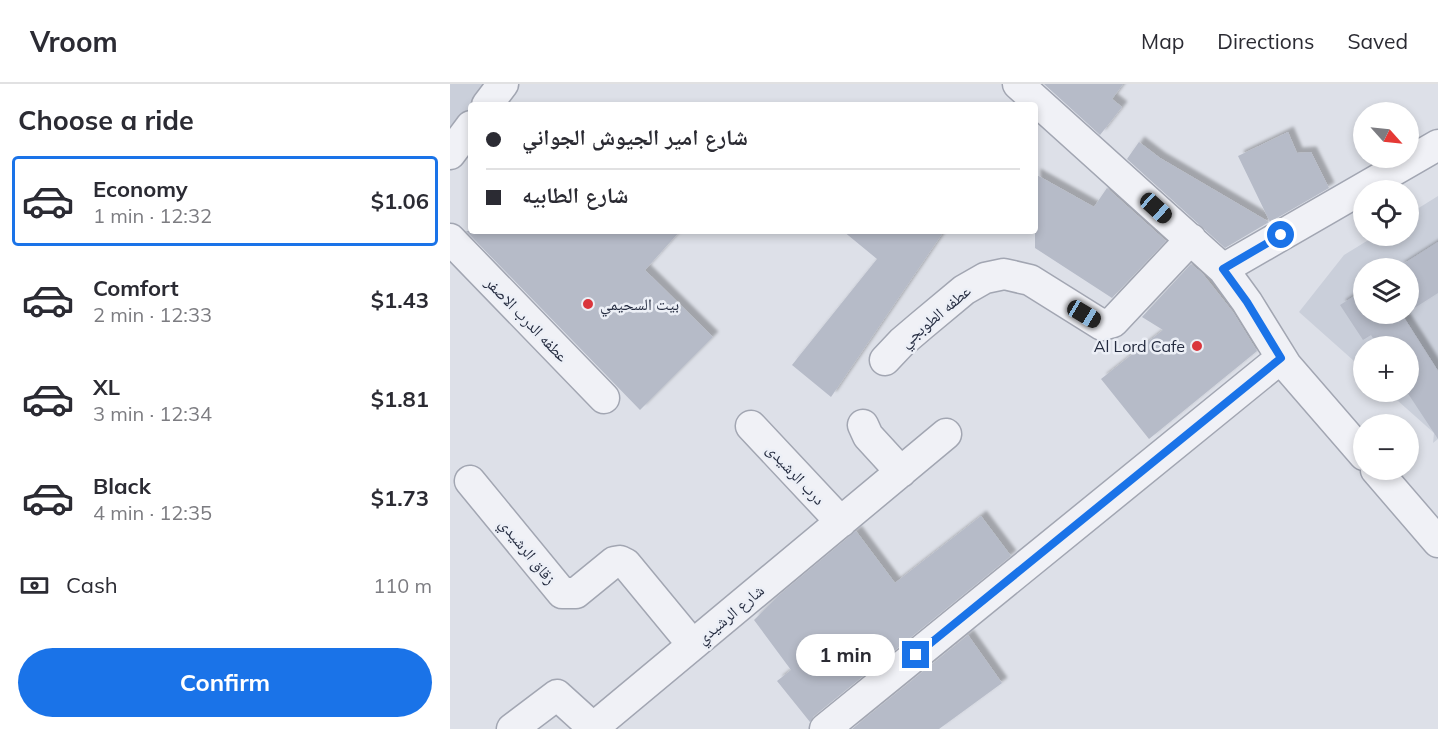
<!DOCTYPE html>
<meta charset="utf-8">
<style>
body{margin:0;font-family:Mulish,"Noto Naskh Arabic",sans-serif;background:#f7f7f7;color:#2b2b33;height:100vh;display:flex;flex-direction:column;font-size:22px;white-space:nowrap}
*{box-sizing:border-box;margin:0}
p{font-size:20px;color:#7c7c81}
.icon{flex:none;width:33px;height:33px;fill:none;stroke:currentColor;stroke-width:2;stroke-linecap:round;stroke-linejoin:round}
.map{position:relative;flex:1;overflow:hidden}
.sheet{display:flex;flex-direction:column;background:#fff;width:450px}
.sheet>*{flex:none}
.guide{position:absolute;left:18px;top:18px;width:570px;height:132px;border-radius:6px;box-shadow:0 3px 9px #0003;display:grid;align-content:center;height:132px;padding:0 18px;background:#fff}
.needle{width:39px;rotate:117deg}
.controls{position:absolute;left:903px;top:18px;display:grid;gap:12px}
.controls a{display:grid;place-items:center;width:66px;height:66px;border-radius:50%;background:#fff;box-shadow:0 3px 9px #0003;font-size:30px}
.end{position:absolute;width:27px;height:27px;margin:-14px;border:8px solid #1a73e8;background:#fff;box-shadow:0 0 0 3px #fff}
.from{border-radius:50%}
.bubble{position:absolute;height:42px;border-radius:21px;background:#fff;box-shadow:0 3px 9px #0003;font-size:20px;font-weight:700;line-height:42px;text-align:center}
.car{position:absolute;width:18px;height:36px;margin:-18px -9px;border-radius:8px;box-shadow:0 0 4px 2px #0007;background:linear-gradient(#222 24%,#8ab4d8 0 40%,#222 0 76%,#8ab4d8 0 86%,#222 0)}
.guide b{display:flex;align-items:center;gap:21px;height:57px;font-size:22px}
.guide b+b{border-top:2px solid #e1e1e2}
.guide i{width:15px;height:15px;background:#2b2b33}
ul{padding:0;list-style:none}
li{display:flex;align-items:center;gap:18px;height:90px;margin:0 12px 9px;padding:0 6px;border:3px solid transparent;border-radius:6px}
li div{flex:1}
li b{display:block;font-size:22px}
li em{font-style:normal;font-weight:700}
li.current{border-color:#1a73e8}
li>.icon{width:54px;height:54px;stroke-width:1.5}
h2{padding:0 18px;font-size:27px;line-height:72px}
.pay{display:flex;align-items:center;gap:15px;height:66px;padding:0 18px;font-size:22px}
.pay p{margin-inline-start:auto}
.cta{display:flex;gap:12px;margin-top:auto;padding:12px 18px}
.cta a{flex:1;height:69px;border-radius:36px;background:#1a73e8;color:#fff;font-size:24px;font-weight:700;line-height:69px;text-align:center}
header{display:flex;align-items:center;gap:36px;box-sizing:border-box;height:84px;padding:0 30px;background:#fff;border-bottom:2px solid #e1e1e2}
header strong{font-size:28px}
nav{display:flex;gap:33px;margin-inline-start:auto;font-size:21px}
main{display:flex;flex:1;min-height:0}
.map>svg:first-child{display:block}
.built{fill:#cacfda;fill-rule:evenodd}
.building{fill:#b6bbc8;filter:url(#shadow)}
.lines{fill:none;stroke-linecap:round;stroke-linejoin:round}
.street-casing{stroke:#a2a6b2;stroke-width:33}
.street{stroke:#f0f1f6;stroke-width:30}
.route{stroke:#1a73e8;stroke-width:8}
.poi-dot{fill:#da353c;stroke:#eceff6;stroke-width:2}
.labels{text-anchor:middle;stroke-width:5;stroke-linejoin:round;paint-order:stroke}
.poi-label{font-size:16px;fill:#252c40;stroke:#eceff6;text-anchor:start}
.street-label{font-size:16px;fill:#252c40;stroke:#eceff6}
</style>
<header>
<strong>Vroom</strong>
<nav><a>Map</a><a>Directions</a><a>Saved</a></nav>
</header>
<main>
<section class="sheet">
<h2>Choose a ride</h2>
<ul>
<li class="current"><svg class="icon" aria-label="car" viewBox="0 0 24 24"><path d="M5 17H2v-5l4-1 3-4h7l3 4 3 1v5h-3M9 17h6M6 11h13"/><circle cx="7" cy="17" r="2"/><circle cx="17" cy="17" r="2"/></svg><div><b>Economy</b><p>1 min · 12:32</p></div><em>$1.06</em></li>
<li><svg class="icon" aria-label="car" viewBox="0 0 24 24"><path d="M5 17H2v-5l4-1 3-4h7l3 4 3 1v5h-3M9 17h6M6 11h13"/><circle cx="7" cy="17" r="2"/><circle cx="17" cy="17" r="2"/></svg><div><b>Comfort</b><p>2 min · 12:33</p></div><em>$1.43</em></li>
<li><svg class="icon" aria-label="car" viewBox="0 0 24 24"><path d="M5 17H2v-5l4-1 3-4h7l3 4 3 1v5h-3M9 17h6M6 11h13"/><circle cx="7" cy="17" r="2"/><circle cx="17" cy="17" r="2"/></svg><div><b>XL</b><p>3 min · 12:34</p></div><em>$1.81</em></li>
<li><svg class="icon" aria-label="car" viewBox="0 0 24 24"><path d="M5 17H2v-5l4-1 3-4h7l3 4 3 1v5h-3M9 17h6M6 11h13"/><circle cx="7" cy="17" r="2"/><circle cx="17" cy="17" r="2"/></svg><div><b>Black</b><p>4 min · 12:35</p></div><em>$1.73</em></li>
</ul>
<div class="pay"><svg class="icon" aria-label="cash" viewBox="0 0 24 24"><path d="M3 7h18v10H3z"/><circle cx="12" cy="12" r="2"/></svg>Cash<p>110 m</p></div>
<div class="cta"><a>Confirm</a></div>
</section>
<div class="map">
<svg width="988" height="645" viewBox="0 0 988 645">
<defs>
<filter id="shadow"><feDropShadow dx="5.5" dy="-5.5" stdDeviation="1.5" flood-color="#0004"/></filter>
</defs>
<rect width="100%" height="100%" fill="#dde0e8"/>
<!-- built -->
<path class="built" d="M0 0H49L34 21H21V38L0 66Z
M988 112V355L983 359 984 349 938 308H958V262H914L913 285 849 228 894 171 925 152H958L959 130ZM914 184H958V230H914Z"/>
<!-- building -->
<path class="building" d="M594 0H673L662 15 672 23 650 51Z
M838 48 847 69 861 68 879 104 820 138 788 72Z
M689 58 710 74 819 138 775 164 677 75Z
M585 90 644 123 657 104 716 157 662 214 585 164Z
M16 147H230L195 186 263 253 190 326Z
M393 147H494L381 313 342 281 427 175Z
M988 158V209L958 228V184H947Z
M741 180 752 189 783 228 807 267 699 355 651 295 713 246 692 233Z
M914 206V230H957L953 232 988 287V355L957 308 958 262H928L921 251 913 256 890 221Z
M531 432 561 472 364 632 360 638 327 597 341 586 304 536 328 512 406 447 445 499Z
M518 551 552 599 489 645H402Z"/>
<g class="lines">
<!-- street casing -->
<g class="street-casing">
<path id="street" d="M568 0 773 185 797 218 836 281 914 371
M37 21 53 0
M0 70 21 42
M0 155 154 314
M773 185 988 61
M435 276 452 258 472 241 514 206 535 194 554 190 580 196 652 241 663 238 741 155
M413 341 418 352 451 388
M301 342 391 438
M926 386 988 458
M20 397 112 509H126L164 478 170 477 176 480 242 560
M62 645 107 611 139 640 149 639 496 350
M375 645 831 274"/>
</g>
<!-- street -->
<use href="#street" class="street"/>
</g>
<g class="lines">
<!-- route -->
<path class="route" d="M466 571 831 274 797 218 773 185 831 151"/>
</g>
<!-- markers -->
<g class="poi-dot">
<circle cx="138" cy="220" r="6"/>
<circle cx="747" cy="262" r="6"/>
</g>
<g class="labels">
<!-- poi labels -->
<g class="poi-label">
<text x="150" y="226">بيت السحيمي</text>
<text x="735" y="268" text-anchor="end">Al Lord Cafe</text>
</g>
<!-- street labels -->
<g class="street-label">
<text transform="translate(485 232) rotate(-40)" y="6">عطفه الطوبجي</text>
<text transform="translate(77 235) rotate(46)" y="6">عطفه الدرب الاصفر</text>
<text transform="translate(346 390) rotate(47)" y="6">درب الرشيدى</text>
<text transform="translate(78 467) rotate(51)" y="6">زقاق الرشيدي</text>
<text transform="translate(280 530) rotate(-40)" y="6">شارع الرشيدي</text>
</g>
</g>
</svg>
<div class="controls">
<a><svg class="needle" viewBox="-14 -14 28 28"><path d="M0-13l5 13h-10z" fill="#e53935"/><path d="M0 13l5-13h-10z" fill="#7c7c81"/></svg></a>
<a><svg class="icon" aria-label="locate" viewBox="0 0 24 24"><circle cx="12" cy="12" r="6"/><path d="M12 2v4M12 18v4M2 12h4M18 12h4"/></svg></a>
<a><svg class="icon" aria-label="layers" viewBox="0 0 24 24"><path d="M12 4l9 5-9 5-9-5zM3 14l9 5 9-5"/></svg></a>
<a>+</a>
<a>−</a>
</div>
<i class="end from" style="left:831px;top:151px"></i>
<i class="end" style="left:466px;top:571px"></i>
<div class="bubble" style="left:346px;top:550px;width:99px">1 min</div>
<i class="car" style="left:706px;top:124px;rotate:132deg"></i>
<i class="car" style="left:634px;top:230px;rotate:121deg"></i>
<div class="guide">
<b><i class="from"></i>شارع امير الجيوش الجواني</b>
<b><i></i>شارع الطابيه</b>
</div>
</div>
</main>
